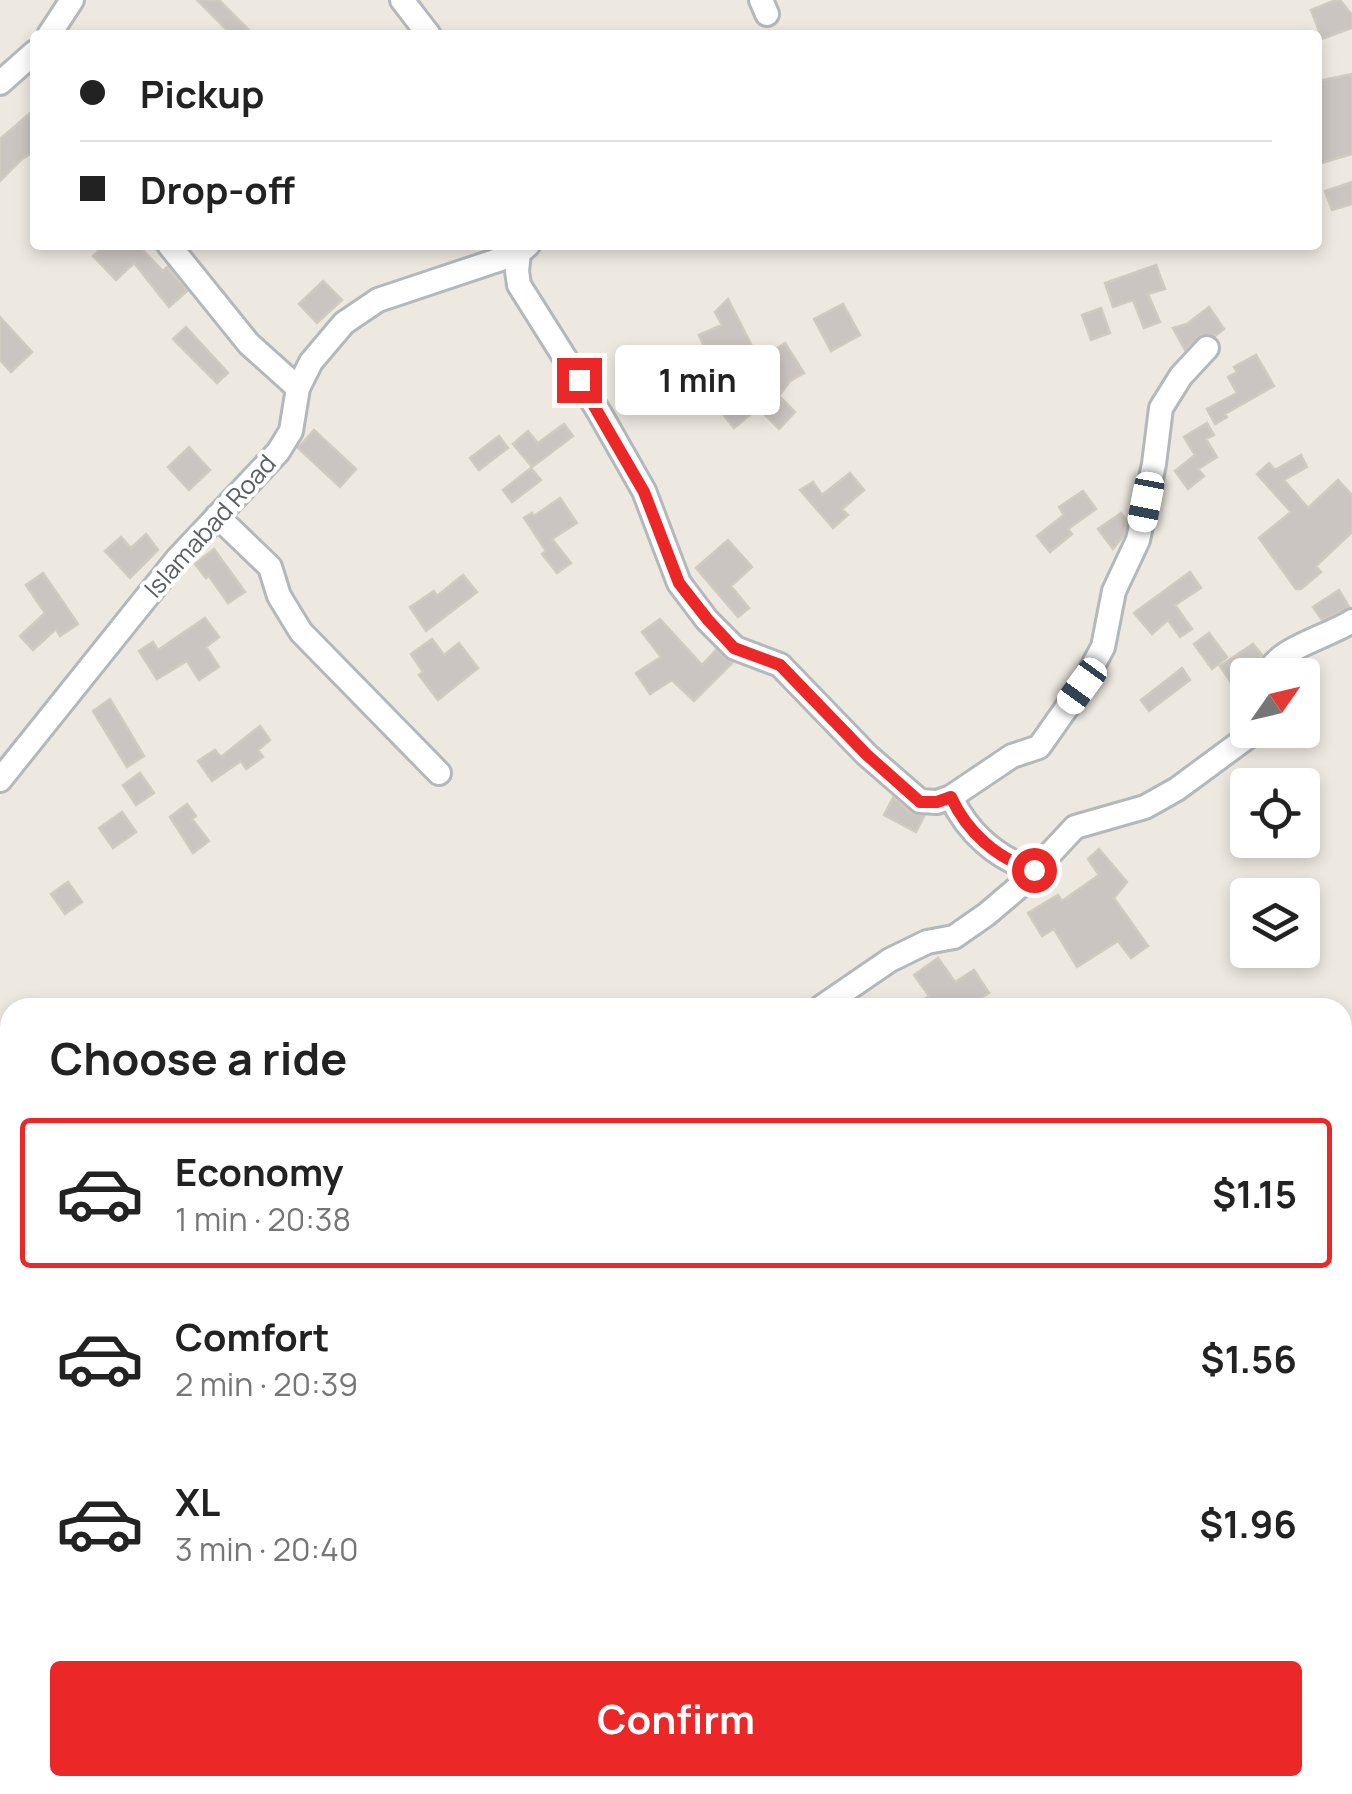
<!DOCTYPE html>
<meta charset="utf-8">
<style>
body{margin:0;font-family:Manrope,sans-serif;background:#f6f6f6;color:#222;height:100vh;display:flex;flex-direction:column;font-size:38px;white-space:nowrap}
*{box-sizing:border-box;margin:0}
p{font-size:32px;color:#767676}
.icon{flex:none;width:55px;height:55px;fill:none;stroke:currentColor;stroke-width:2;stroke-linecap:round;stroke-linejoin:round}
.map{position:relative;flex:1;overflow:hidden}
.details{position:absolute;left:0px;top:998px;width:1352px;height:798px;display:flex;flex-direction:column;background:#fff;border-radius:30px 30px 0 0;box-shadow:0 5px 15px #0003}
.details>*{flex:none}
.hud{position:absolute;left:30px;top:30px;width:1292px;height:220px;border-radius:10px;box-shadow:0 5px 15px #0003;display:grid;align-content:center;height:220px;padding:0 50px;background:#fff}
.needle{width:65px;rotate:56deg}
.tools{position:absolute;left:1230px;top:658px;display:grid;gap:20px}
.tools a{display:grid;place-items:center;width:90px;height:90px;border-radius:10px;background:#fff;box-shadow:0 5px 15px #0003;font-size:50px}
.end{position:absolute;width:45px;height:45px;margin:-22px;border:12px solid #ec2728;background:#fff;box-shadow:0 0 0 5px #fff}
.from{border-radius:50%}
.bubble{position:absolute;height:70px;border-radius:10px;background:#fff;box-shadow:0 5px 15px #0003;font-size:32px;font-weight:700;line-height:70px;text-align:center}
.car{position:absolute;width:30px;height:60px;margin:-30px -15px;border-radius:12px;box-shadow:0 0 8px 2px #0007;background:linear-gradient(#fff 24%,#345 0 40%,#fff 0 76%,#345 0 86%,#fff 0)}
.hud b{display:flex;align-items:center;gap:35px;height:95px;font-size:38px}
.hud b+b{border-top:2px solid #e0e0e0}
.hud i{width:25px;height:25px;background:#222}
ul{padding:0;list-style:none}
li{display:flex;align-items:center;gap:30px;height:150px;margin:0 20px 15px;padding:0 30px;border:5px solid transparent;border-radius:10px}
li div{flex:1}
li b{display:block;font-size:38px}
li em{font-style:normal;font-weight:700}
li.active{border-color:#ec2728}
li>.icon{width:90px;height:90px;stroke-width:1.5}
h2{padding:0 50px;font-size:45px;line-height:120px}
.action{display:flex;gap:20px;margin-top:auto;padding:20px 50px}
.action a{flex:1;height:115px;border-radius:10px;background:#ec2728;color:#fff;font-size:40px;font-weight:700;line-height:115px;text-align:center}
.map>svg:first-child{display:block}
.building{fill:#cac5c0;stroke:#d1cabf;stroke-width:2.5}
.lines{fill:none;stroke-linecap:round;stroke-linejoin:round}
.minor-casing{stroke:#b3b8bc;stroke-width:28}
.minor{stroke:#fff;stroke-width:22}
.route{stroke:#ec2728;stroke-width:12}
.labels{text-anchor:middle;stroke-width:8;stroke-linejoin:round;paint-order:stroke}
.street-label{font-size:25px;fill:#595e62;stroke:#fff}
</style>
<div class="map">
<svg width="1352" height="1794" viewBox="0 0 1352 1794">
<rect width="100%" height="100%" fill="#ede9e0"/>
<!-- building -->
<path class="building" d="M197 0H219L254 35H232Z
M1336 0H1340L1352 15V28L1322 39 1311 10Z
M1352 74V154L1318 164V81Z
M35 109V151L22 159 0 181V139Z
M1352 182V204L1332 210 1325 191Z
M105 245H138L163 271 167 267 187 291 169 307 134 263 116 280 93 256Z
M1156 265 1165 289 1148 294 1160 322 1144 328 1133 300 1113 307 1105 283Z
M323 281 342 300 317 323 299 304Z
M728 299 759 360 785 343 804 373 790 381 779 396 795 412 779 429 758 408 734 428 714 403 725 394 733 404 759 386 736 352 711 363 699 335 722 325 715 312Z
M843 304 860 335 831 351 814 319Z
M1209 307 1224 329 1215 336 1202 334 1185 350 1173 328 1187 324Z
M1101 308 1110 333 1091 340 1082 315Z
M0 317 32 352 11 372 0 360Z
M186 327 228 373 217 383 173 339Z
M1256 355 1274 386 1225 414 1227 417 1215 424 1207 409 1237 393 1228 377 1237 372 1234 367Z
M1207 423 1214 435 1206 439 1217 457 1198 469 1204 476 1188 489 1175 471 1195 455 1184 437Z
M564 424 573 436 532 467 513 444 528 431 538 443Z
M314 430 356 469 340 487 298 448Z
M499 436 508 448 479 470 470 458Z
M189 447 210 470 189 490 168 467Z
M1301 455 1307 467 1284 480 1308 508 1338 480 1352 495V532L1316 566 1321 572 1301 589H1296L1259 538 1291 512 1257 474 1269 463 1275 470Z
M531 468 541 480 512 502 503 490Z
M850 473 864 490 842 509 848 515 833 528 800 490 813 482 822 495Z
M1083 491 1096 509 1068 529 1072 534 1050 552 1037 536 1064 515 1059 507Z
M560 498 577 523 552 539 571 563 557 573 542 554 546 551 524 518 532 513 534 516Z
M1121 513 1127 520 1124 535 1113 549 1098 529Z
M146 534 158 550 130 578 105 551 121 537 131 548Z
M728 540 752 567 731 586 749 608 738 617 696 568Z
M214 549 245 592 228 603 209 576 206 578 195 564Z
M1190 572 1201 588 1175 605 1192 629 1180 637 1168 620 1152 634 1134 613Z
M43 573 78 624 60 636 56 629 33 650 20 636 45 613 26 585Z
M463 575 477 592 426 631 410 607 434 591 437 596Z
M1339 590 1349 607 1322 620 1313 607Z
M205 618 219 637 206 647 219 667 199 680 187 661 157 679 139 651 153 642 158 650Z
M660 619 702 665 716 650 732 663 694 701 672 680 650 694 636 673 661 657 642 632Z
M1209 633 1227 657 1212 669 1194 644Z
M432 639 444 655 459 643 478 668 438 700 419 675 423 672 411 654Z
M1253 644 1262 655 1257 664 1230 681 1220 666Z
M1182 668 1190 680 1149 711 1141 700Z
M110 699 144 756 127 767 93 711Z
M260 726 270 740 258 750 263 757 246 769 241 761 212 781 198 761 215 750 221 757Z
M140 773 154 793 136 805 123 785Z
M893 798 911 813 924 816 916 832 884 815Z
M187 804 196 816 192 819 209 841 193 853 170 817Z
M122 812 136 832 113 848 99 828Z
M1099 849 1127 882 1114 898 1148 946 1131 958 1118 941 1077 967 1054 929 1042 936 1028 913 1058 895 1062 901 1099 875 1088 859Z
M68 882 82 902 65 914 51 894Z
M938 958 955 982 974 970 989 993 966 1008H912L929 996 914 975Z"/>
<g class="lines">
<!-- minor casing -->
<g class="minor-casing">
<path id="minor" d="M402 0 429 35
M761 0 767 14
M49 35 72 0
M0 83 35 52
M169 245 249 344 298 388
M519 253 517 271 519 285 599 412 644 491 679 583 707 620 735 648 780 665 867 755 920 801 937 802 951 797 1012 756 1039 747 1082 686 1103 647 1114 591 1138 540 1154 464 1161 408 1181 376 1207 348
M217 516 270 567 279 596 301 632 439 773
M1268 675C1274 649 1330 636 1352 621
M0 780 178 558 278 452 291 431 298 388 311 362 344 323 378 300 519 253 528 245
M951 797C967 832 997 859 1034 870
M820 1008 890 960 927 942 954 937 987 914 1021 885 1075 827 1145 807 1177 789 1257 730
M1342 1160 1352 1144
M1343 1731 1352 1745
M835 1794 841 1785"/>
</g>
<!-- minor -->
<use href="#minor" class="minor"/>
</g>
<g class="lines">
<!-- route -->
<path class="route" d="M579 380 644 492 679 583 708 620 734 648 780 665 867 755 920 802H937L951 797C967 832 997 859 1034 870"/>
</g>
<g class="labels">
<!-- street labels -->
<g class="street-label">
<text transform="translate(210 526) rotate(-48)" y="9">Islamabad Road</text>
</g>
</g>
</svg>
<div class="tools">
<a><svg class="needle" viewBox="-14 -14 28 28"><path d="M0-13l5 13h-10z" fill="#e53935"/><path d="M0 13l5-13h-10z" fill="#767676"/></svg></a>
<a><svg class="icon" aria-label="locate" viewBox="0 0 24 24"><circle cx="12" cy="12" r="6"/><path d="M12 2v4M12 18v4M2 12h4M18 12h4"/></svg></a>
<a><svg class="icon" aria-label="layers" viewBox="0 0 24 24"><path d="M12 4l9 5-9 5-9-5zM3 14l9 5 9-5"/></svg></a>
</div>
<i class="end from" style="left:1034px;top:870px"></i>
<i class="end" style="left:579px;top:380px"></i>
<div class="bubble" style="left:615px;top:345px;width:165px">1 min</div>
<i class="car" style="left:1146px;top:502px;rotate:191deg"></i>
<i class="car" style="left:1082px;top:686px;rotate:216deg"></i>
<div class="hud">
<b><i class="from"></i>Pickup</b>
<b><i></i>Drop-off</b>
</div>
<section class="details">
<h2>Choose a ride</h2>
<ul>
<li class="active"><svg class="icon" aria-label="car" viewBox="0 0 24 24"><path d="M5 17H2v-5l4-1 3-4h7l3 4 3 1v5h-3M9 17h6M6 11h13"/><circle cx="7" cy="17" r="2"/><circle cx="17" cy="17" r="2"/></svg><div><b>Economy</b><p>1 min · 20:38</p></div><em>$1.15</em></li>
<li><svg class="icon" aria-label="car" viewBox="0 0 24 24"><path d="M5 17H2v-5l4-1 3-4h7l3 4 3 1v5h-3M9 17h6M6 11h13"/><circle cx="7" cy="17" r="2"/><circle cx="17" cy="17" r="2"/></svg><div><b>Comfort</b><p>2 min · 20:39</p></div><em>$1.56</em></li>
<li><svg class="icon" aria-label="car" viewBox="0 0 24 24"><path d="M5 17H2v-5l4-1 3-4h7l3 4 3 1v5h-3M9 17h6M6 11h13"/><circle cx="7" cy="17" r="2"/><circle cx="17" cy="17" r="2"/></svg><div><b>XL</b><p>3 min · 20:40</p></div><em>$1.96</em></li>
</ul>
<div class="action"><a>Confirm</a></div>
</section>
</div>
